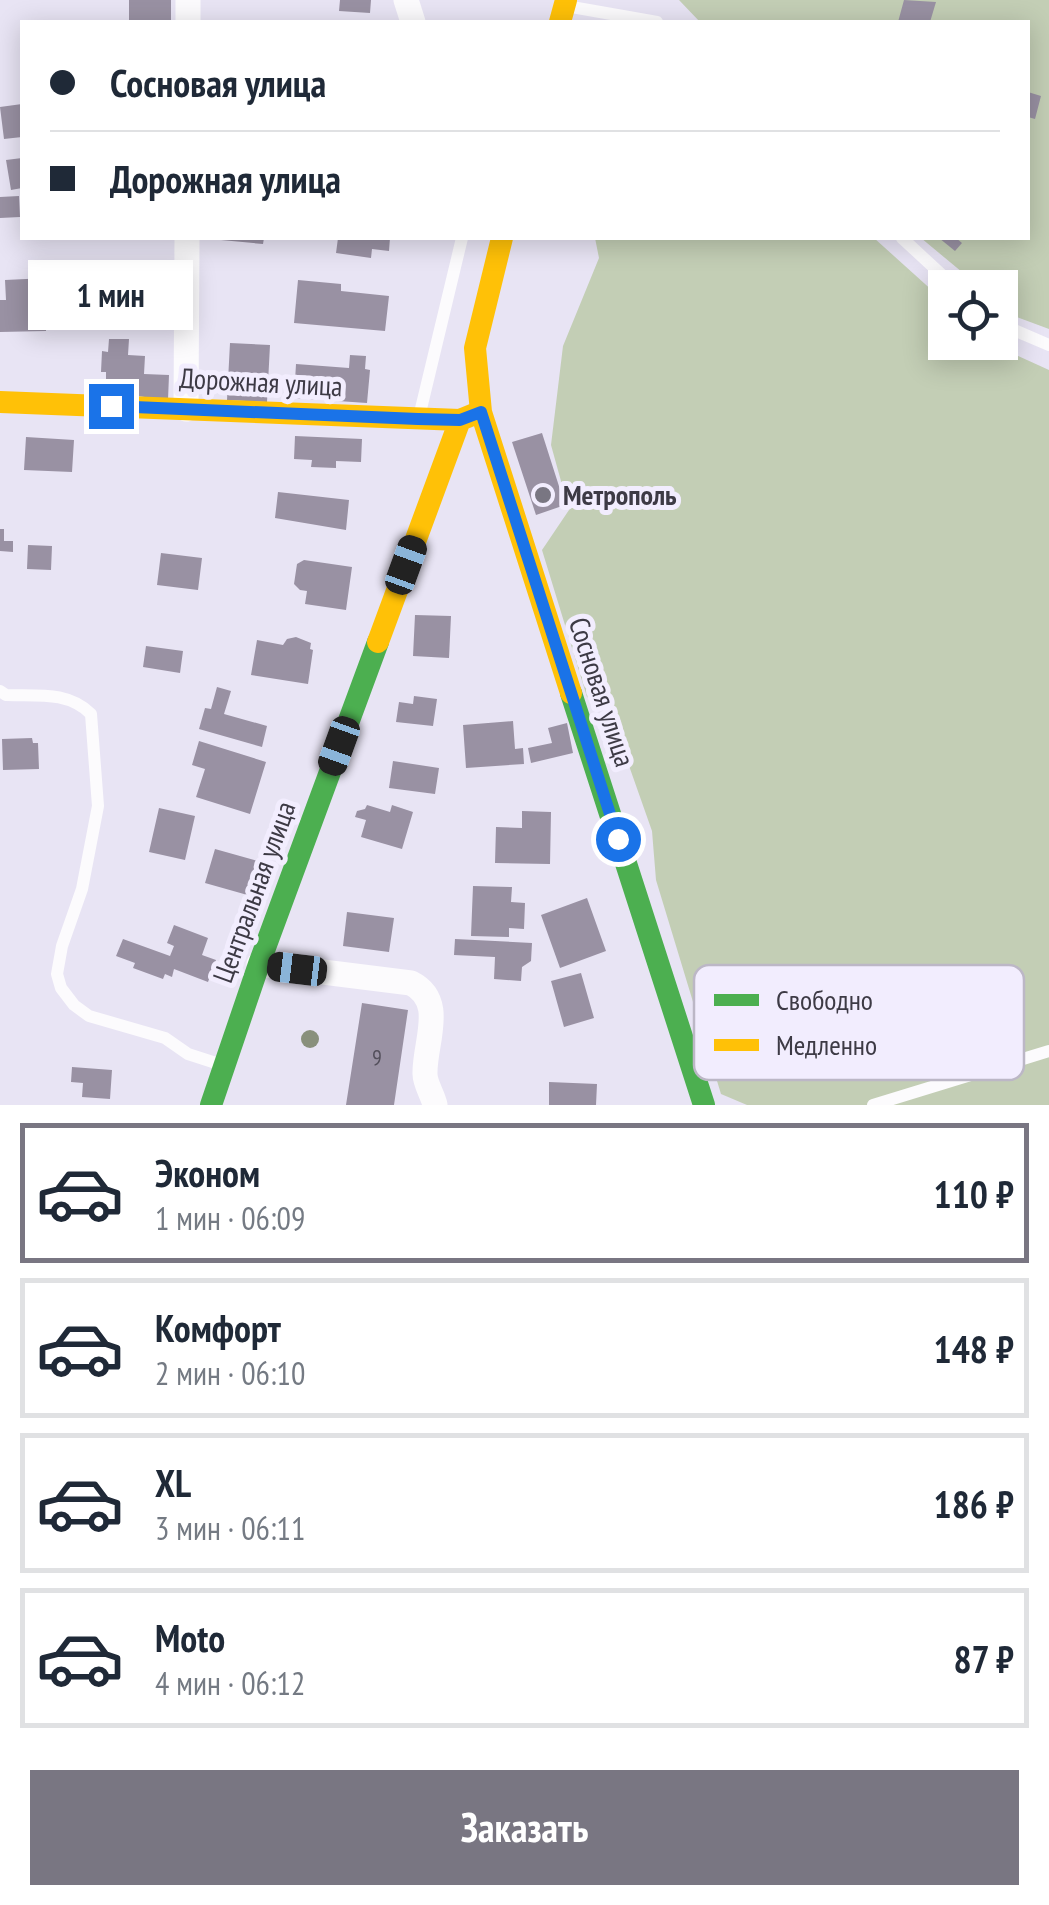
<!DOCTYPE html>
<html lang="ru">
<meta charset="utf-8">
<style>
body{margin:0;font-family:"PT Sans Narrow",sans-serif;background:#f6f6f7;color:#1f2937;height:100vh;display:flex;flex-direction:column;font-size:38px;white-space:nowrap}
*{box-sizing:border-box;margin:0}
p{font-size:32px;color:#747a83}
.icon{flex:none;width:55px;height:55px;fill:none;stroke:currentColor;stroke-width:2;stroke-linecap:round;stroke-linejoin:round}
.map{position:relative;height:1105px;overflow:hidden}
.sheet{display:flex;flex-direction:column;background:#fff;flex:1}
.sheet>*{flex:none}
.guide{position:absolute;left:20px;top:20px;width:1010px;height:220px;border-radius:0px;box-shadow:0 5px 25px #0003;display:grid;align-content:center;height:220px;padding:0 30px;background:#fff}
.tools{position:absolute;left:928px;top:270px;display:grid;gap:20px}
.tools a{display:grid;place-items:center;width:90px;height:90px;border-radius:0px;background:#fff;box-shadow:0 5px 25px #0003;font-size:50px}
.end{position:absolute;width:45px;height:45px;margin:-22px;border:12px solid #1a73e8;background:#fff;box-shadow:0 0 0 5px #fff}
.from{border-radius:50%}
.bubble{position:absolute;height:70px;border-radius:0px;background:#fff;box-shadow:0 5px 25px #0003;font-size:32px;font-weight:600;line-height:70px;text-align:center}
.car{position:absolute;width:30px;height:60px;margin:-30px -15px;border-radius:12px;box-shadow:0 0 8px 2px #0007;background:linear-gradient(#222 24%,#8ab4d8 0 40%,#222 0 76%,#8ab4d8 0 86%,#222 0)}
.guide b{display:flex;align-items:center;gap:35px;height:95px;font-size:38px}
.guide b+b{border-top:2px solid #e0e1e3}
.guide i{width:25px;height:25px;background:#1f2937}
ul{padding:18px 0 0;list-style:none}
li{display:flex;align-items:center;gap:30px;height:140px;margin:0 20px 15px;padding:0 10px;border:5px solid #e0e1e3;border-radius:0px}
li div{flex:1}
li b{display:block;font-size:38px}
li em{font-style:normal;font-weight:600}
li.on{border-color:#797682}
li>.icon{width:90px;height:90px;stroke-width:1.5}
.primary-button{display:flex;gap:20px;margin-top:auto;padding:20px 30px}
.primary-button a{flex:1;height:115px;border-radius:0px;background:#797682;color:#fff;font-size:40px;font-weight:600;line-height:115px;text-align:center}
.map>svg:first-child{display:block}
.green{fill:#c3ceb5}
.building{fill:#9991a3}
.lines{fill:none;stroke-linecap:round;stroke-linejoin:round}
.lane{stroke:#fcfbfd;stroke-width:12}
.street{stroke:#fcfbfd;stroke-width:25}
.fast{stroke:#4caf50;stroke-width:22}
.slow{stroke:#ffc107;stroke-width:22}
.tree{fill:#89907c}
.route{stroke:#1a73e8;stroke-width:12}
.poi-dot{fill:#797682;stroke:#f2edfe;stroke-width:4}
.labels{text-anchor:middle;stroke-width:10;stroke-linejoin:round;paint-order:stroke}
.number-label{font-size:22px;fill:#54505c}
.street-label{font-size:28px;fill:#3d3a45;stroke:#f2edfe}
.poi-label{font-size:28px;font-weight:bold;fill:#3d3a45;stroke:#f2edfe;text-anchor:start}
.key{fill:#f2edfe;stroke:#bcb7c6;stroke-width:2.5}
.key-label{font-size:28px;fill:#3d3a45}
</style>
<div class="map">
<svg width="1049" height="1105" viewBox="0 0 1049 1105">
<rect width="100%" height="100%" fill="#e8e4f4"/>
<!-- green -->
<path class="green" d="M679 0H1049V329L1011 315 1000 305V288L980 287 921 238H1028V22H700Z
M595 238H874L945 302V342L990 343 1049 370V1105H747L721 1094 656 880 652 831 609 709 587 697 542 550 569 510 551 445 563 346 599 258Z"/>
<!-- building -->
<path class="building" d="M129 0H171V22H129Z
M340 0H371L370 13 339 11Z
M904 0 936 2 930 22H898Z
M1028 92 1041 96 1035 119 1028 117Z
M22 104V137L4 139 0 107Z
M22 158V188L11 190 6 160Z
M19 196 20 217 0 218V197Z
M221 238H264L263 244 221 240Z
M338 238H390L389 251 372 249 371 258 336 253Z
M939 238H956L962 243 955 251Z
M47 278 48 309 88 308 89 324 46 325V331L0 332V300H6L5 280Z
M298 280 341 284V291L389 296 385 331 294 323Z
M109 339H129L128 355 145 356 144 374 169 375 168 400 106 392V372H101L102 351 108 352Z
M230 343 270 345 267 402 227 400Z
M350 355 366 356 365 369 370 370 367 403 294 398 296 364 349 368Z
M542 433 565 505 536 515 512 442Z
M295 436 362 439 361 462 336 461V468L311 467 312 460 294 459Z
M26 437 74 440 72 472 24 470Z
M278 492 349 500 346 530 275 518Z
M0 529H4V541H13V552L0 551Z
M28 545 52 546 51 570 27 569Z
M161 553 202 558 198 590 157 585Z
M304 560 352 567 346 610 305 604 307 591 300 590 294 584 297 564Z
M415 615 451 616 449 658 413 656Z
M296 637 311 643 310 649 313 650 308 684 251 675 257 640 283 645 287 639Z
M146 646 183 651 180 673 143 667Z
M217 687 231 691 224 714 267 726 262 747 199 729 205 708 211 709Z
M414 696 437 699 433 726 396 722 399 702 413 704Z
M513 721 515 749 523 748 524 764 466 768 463 725Z
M567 723 573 753 531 763 528 748 552 743 548 728Z
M32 738 33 743H38L39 769 3 770 2 739Z
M199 741 266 762 250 814 196 797 205 769 192 765Z
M393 761 439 768 435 794 389 788Z
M367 805 390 812 392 805 413 812 402 849 361 837 366 820 355 817 357 811 365 809Z
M159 808 195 816 185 860 149 852Z
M522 811 551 812 550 864 495 863 496 827 522 828Z
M215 849 261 862 251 896 205 883Z
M473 886 512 887 511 902 525 903 524 929 509 928V937L471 936Z
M587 898 606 951 560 968 541 915Z
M347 912 394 918 389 952 343 946Z
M174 925 208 938 202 955 216 960 208 982 174 969 172 977 165 974 163 979 133 968 135 963 116 956 123 939 170 956 174 946 167 943Z
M455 939 532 943 531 961 522 967 521 981 494 979 495 957 454 955Z
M581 973 594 1018 564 1027 551 981Z
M362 1003 408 1010 394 1105H346Z
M72 1067 112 1070 110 1099 82 1097 83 1083 71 1082Z
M549 1082 597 1084 596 1105H549Z"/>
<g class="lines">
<!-- lane -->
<path class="lane" d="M566 6 657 22
M902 238 956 288
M1000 324 1049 345
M419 417 462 238
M0 691 6 695C37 696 68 691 91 714L98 806 82 889 62 946 57 974 61 988 74 1005 89 1016 165 1038 188 1054 222 1065
M873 1105 1049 1051"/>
<!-- street -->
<path class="street" d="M406 0 413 22
M188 22V0
M186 409 187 238
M259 964 411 983C447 1001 424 1043 425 1074 425 1084 433 1095 435 1105"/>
<!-- fast -->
<path class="fast" d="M571 693 704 1105
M211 1105 259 964 378 642"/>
<!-- slow -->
<path class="slow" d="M560 22 566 0
M502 238 475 348 481 412 571 693
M0 402 460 420 477 413
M378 642 460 420"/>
</g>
<!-- trees -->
<circle class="tree" cx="310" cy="1039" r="9"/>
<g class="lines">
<!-- route -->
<path class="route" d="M111 406 418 419 460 420 481 412 618 839"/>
</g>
<!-- markers -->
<circle class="poi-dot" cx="543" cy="495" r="10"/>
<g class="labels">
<!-- number labels -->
<g class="number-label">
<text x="377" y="1065">9</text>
</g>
<!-- street labels -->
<g class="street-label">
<text transform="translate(261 382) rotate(3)" y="10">Дорожная улица</text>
<text transform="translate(602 692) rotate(72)" y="10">Сосновая улица</text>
<text transform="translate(254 892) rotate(-70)" y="10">Центральная улица</text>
</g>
<!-- poi labels -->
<g class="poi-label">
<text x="563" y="505">Метрополь</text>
</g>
</g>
<!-- legend -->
<rect x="694" y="965" width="330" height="115" rx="15" class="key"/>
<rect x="714" y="994" width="45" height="12" fill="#4caf50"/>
<rect x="714" y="1039" width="45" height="12" fill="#ffc107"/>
<g class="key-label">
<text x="776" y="1010">Свободно</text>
<text x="776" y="1055">Медленно</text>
</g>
</svg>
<div class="tools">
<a><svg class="icon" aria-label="locate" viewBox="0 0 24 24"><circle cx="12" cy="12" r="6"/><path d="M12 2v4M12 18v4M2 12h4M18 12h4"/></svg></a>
</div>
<i class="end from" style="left:618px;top:839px"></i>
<i class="end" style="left:111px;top:406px"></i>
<div class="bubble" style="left:28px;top:260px;width:165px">1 мин</div>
<i class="car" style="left:406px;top:565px;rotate:20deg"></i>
<i class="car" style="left:339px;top:746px;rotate:200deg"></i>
<i class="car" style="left:297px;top:969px;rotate:277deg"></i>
<div class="guide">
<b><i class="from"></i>Сосновая улица</b>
<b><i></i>Дорожная улица</b>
</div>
</div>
<section class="sheet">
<ul>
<li class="on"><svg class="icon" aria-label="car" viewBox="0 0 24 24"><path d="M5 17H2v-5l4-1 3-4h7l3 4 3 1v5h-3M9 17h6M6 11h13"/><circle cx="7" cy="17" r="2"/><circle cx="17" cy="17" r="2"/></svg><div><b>Эконом</b><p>1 мин · 06:09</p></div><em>110 ₽</em></li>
<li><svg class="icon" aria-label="car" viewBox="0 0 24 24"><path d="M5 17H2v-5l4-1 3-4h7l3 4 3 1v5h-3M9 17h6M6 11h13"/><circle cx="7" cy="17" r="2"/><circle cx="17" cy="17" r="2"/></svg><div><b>Комфорт</b><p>2 мин · 06:10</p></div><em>148 ₽</em></li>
<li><svg class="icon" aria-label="car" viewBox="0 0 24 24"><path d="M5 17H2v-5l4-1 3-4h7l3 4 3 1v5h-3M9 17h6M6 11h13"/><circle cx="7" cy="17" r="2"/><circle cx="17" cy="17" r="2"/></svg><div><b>XL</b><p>3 мин · 06:11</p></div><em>186 ₽</em></li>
<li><svg class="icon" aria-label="car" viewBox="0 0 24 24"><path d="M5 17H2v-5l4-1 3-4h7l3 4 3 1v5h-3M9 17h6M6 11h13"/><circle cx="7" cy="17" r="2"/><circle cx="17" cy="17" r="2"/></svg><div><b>Moto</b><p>4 мин · 06:12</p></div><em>87 ₽</em></li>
</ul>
<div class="primary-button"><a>Заказать</a></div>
</section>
